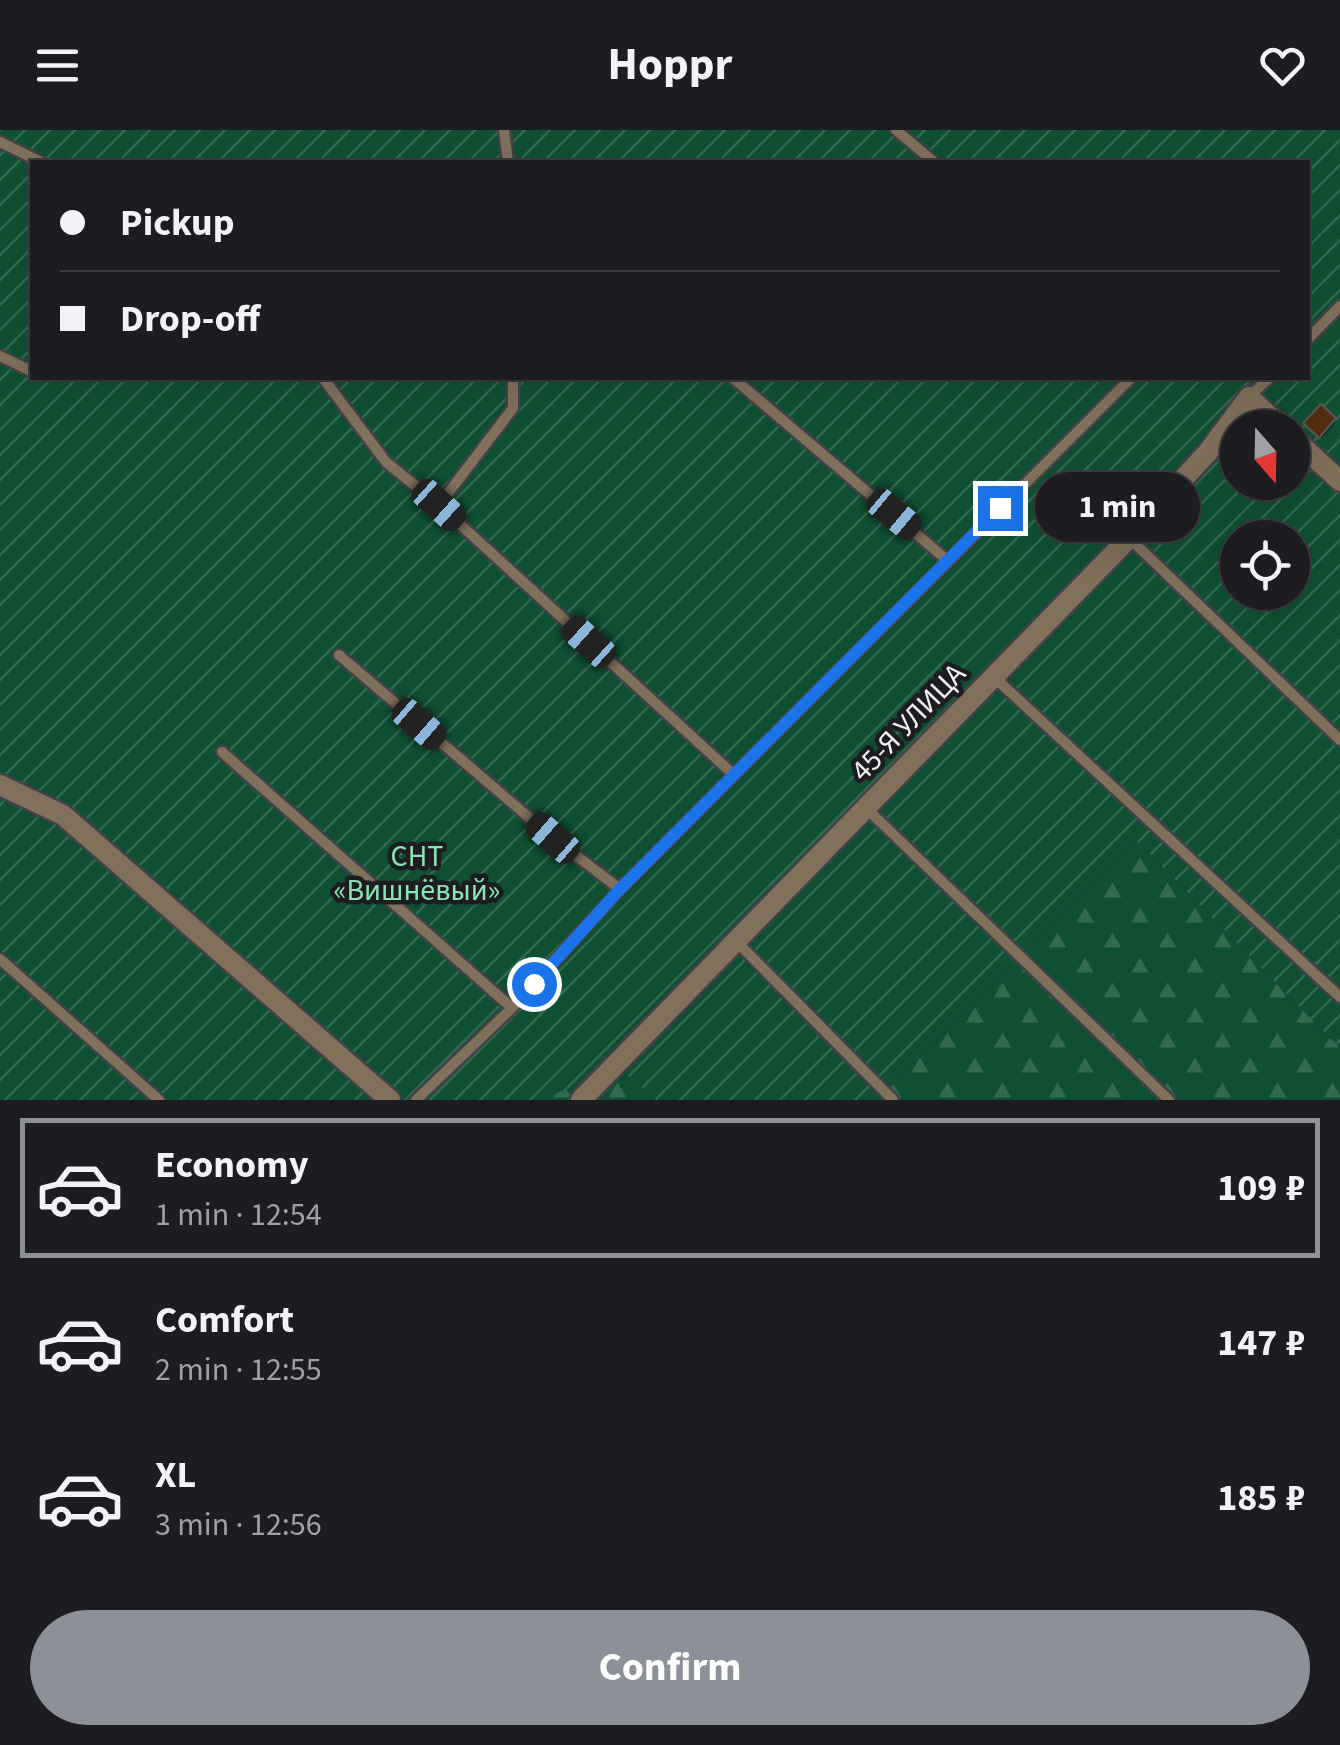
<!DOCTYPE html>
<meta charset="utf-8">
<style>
body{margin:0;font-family:"Source Sans 3",sans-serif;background:#2a292d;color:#f1f3f6;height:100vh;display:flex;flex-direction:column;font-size:38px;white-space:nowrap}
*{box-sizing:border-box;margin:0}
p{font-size:32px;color:#a0a1a5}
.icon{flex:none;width:55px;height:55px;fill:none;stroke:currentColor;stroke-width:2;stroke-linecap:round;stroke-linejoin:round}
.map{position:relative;height:970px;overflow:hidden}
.drawer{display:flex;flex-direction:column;background:#1d1c20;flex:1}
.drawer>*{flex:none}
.guide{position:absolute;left:30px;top:30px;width:1280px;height:220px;border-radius:0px;box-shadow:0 10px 40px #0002,0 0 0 2px #3b3a3e;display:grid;align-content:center;height:220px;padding:0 30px;background:#1d1c20}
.needle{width:65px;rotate:160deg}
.fabs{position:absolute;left:1220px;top:280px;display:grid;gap:20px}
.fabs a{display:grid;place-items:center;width:90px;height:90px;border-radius:50%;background:#1d1c20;box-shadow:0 10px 40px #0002,0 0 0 2px #3b3a3e;font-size:50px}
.end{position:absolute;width:45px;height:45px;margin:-22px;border:12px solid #1a73e8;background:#fff;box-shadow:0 0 0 5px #fff}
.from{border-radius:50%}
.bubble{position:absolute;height:70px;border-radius:35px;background:#1d1c20;box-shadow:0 10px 40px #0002,0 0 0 2px #3b3a3e;font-size:32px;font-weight:700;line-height:70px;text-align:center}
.car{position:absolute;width:30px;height:60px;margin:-30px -15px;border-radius:12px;box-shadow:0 0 8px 2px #0007;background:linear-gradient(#222 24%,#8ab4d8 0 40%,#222 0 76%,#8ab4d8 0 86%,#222 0)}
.guide b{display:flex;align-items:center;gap:35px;height:95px;font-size:38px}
.guide b+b{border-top:2px solid #3b3a3e}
.guide i{width:25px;height:25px;background:#f1f3f6}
ul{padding:18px 0 0;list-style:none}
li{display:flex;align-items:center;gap:30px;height:140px;margin:0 20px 15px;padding:0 10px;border:5px solid transparent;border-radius:0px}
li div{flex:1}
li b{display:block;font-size:38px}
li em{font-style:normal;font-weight:700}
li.selected{border-color:#8c9099}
li>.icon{width:90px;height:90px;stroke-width:1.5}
.button{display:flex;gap:20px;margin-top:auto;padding:20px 30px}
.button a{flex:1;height:115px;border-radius:60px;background:#8c9099;color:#fff;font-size:40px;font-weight:700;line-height:115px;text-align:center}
header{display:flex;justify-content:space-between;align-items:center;height:130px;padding:0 30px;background:#1d1c20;font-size:45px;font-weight:700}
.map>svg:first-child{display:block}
.forest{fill:url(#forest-firs)}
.garden{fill:url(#garden-furrows);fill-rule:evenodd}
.shadow{fill:#0007}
.building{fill:#512e0d;stroke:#575451;stroke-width:2.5}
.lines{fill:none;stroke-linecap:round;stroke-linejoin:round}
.lane-casing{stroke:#434246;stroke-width:15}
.street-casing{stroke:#434246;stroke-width:25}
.lane{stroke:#81705a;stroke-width:10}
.street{stroke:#81705a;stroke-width:20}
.route{stroke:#1a73e8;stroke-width:12}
.labels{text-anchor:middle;stroke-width:9;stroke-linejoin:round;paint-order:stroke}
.street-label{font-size:30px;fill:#f1f0f3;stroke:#1d1c20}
.park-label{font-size:30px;fill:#88e6b2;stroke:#1d1c20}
</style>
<header><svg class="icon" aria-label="menu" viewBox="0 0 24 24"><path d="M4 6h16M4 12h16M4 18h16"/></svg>Hoppr<svg class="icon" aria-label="heart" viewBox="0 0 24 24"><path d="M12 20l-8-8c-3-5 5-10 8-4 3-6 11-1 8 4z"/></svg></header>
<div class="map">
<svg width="1340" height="970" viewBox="0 0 1340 970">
<defs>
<pattern id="forest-firs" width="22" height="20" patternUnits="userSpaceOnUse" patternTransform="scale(2.5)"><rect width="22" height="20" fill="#0f5032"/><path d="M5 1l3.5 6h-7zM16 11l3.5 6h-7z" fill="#326a50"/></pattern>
<pattern id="garden-furrows" width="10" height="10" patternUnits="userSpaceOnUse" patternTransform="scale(2.5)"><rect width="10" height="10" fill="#0f5032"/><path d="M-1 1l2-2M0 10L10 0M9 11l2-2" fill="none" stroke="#326a50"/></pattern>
</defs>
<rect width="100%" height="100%" fill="#27262a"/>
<!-- forest -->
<path class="forest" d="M1135 709 1340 918V970H878Z
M619 936 656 970H540Z"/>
<!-- garden -->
<path class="garden" d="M0 0H1340V918L1135 709 878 970H656L619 937 540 970H0ZM32 32H1308V248H32ZM1238 298H1292V352H1238ZM1238 408H1292V462H1238Z"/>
<!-- shadow -->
<path class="shadow" d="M1321 278 1336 292 1322 308 1306 293Z
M1292 332 1301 340 1292 349Z"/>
<!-- building -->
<path class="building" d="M1321 274 1336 288 1319 308 1303 293Z"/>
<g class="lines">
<!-- lane casing -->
<g class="lane-casing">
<path id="lane" d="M504 0 508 32
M896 0 934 32
M0 12 41 32
M1308 209 1340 176
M0 226 29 240
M323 248 386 332 439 375 513 278V248
M733 248 947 430
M1249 267 1269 248
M439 375 734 645
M1129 408 1340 610
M339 525 553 708 620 759
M994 547 1340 867
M222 622 512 878
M866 678 1169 970
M737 812 893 970
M0 829 159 970
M416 970 512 878 620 759 1131 248"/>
</g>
<!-- street casing -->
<g class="street-casing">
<path id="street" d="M1292 307 1340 351
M0 655 63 685 390 970
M581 970 1129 408 1208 322 1249 267 1282 298"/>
</g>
<!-- lane -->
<use href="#lane" class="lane"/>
<!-- street -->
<use href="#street" class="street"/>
</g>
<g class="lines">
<!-- route -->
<path class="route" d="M534 854 620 759 1000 378"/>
</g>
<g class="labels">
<!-- street labels -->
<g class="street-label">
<text transform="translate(908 592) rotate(-46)" y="10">45-Я УЛИЦА</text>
</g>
<!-- park labels -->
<g class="park-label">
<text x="417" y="736">СНТ<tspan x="417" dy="34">«Вишнёвый»</tspan></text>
</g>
</g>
</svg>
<div class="fabs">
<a><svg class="needle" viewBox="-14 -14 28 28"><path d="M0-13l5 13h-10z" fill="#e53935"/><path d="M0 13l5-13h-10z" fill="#a0a1a5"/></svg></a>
<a><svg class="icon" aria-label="locate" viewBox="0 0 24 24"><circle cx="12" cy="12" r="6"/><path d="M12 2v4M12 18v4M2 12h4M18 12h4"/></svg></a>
</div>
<i class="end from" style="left:534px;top:854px"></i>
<i class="end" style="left:1000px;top:378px"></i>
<div class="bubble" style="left:1035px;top:342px;width:165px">1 min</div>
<i class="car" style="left:439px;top:375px;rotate:132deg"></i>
<i class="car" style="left:894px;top:384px;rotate:130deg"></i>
<i class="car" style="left:589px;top:512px;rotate:312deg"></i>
<i class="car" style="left:419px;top:594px;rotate:131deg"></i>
<i class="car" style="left:553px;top:708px;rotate:311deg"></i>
<div class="guide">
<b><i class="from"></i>Pickup</b>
<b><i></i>Drop-off</b>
</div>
</div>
<section class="drawer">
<ul>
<li class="selected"><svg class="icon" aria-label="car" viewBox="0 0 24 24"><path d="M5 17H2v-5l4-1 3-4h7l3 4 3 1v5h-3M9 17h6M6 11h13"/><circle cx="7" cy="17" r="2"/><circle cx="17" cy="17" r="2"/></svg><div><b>Economy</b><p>1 min · 12:54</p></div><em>109 ₽</em></li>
<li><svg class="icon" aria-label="car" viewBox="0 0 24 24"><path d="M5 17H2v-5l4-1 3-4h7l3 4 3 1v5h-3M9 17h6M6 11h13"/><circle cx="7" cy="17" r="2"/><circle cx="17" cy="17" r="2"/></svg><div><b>Comfort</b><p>2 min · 12:55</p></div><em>147 ₽</em></li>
<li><svg class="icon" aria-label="car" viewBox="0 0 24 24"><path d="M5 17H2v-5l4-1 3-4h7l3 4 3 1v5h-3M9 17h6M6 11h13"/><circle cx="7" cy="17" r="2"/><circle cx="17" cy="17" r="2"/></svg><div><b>XL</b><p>3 min · 12:56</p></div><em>185 ₽</em></li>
</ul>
<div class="button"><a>Confirm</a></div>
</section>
